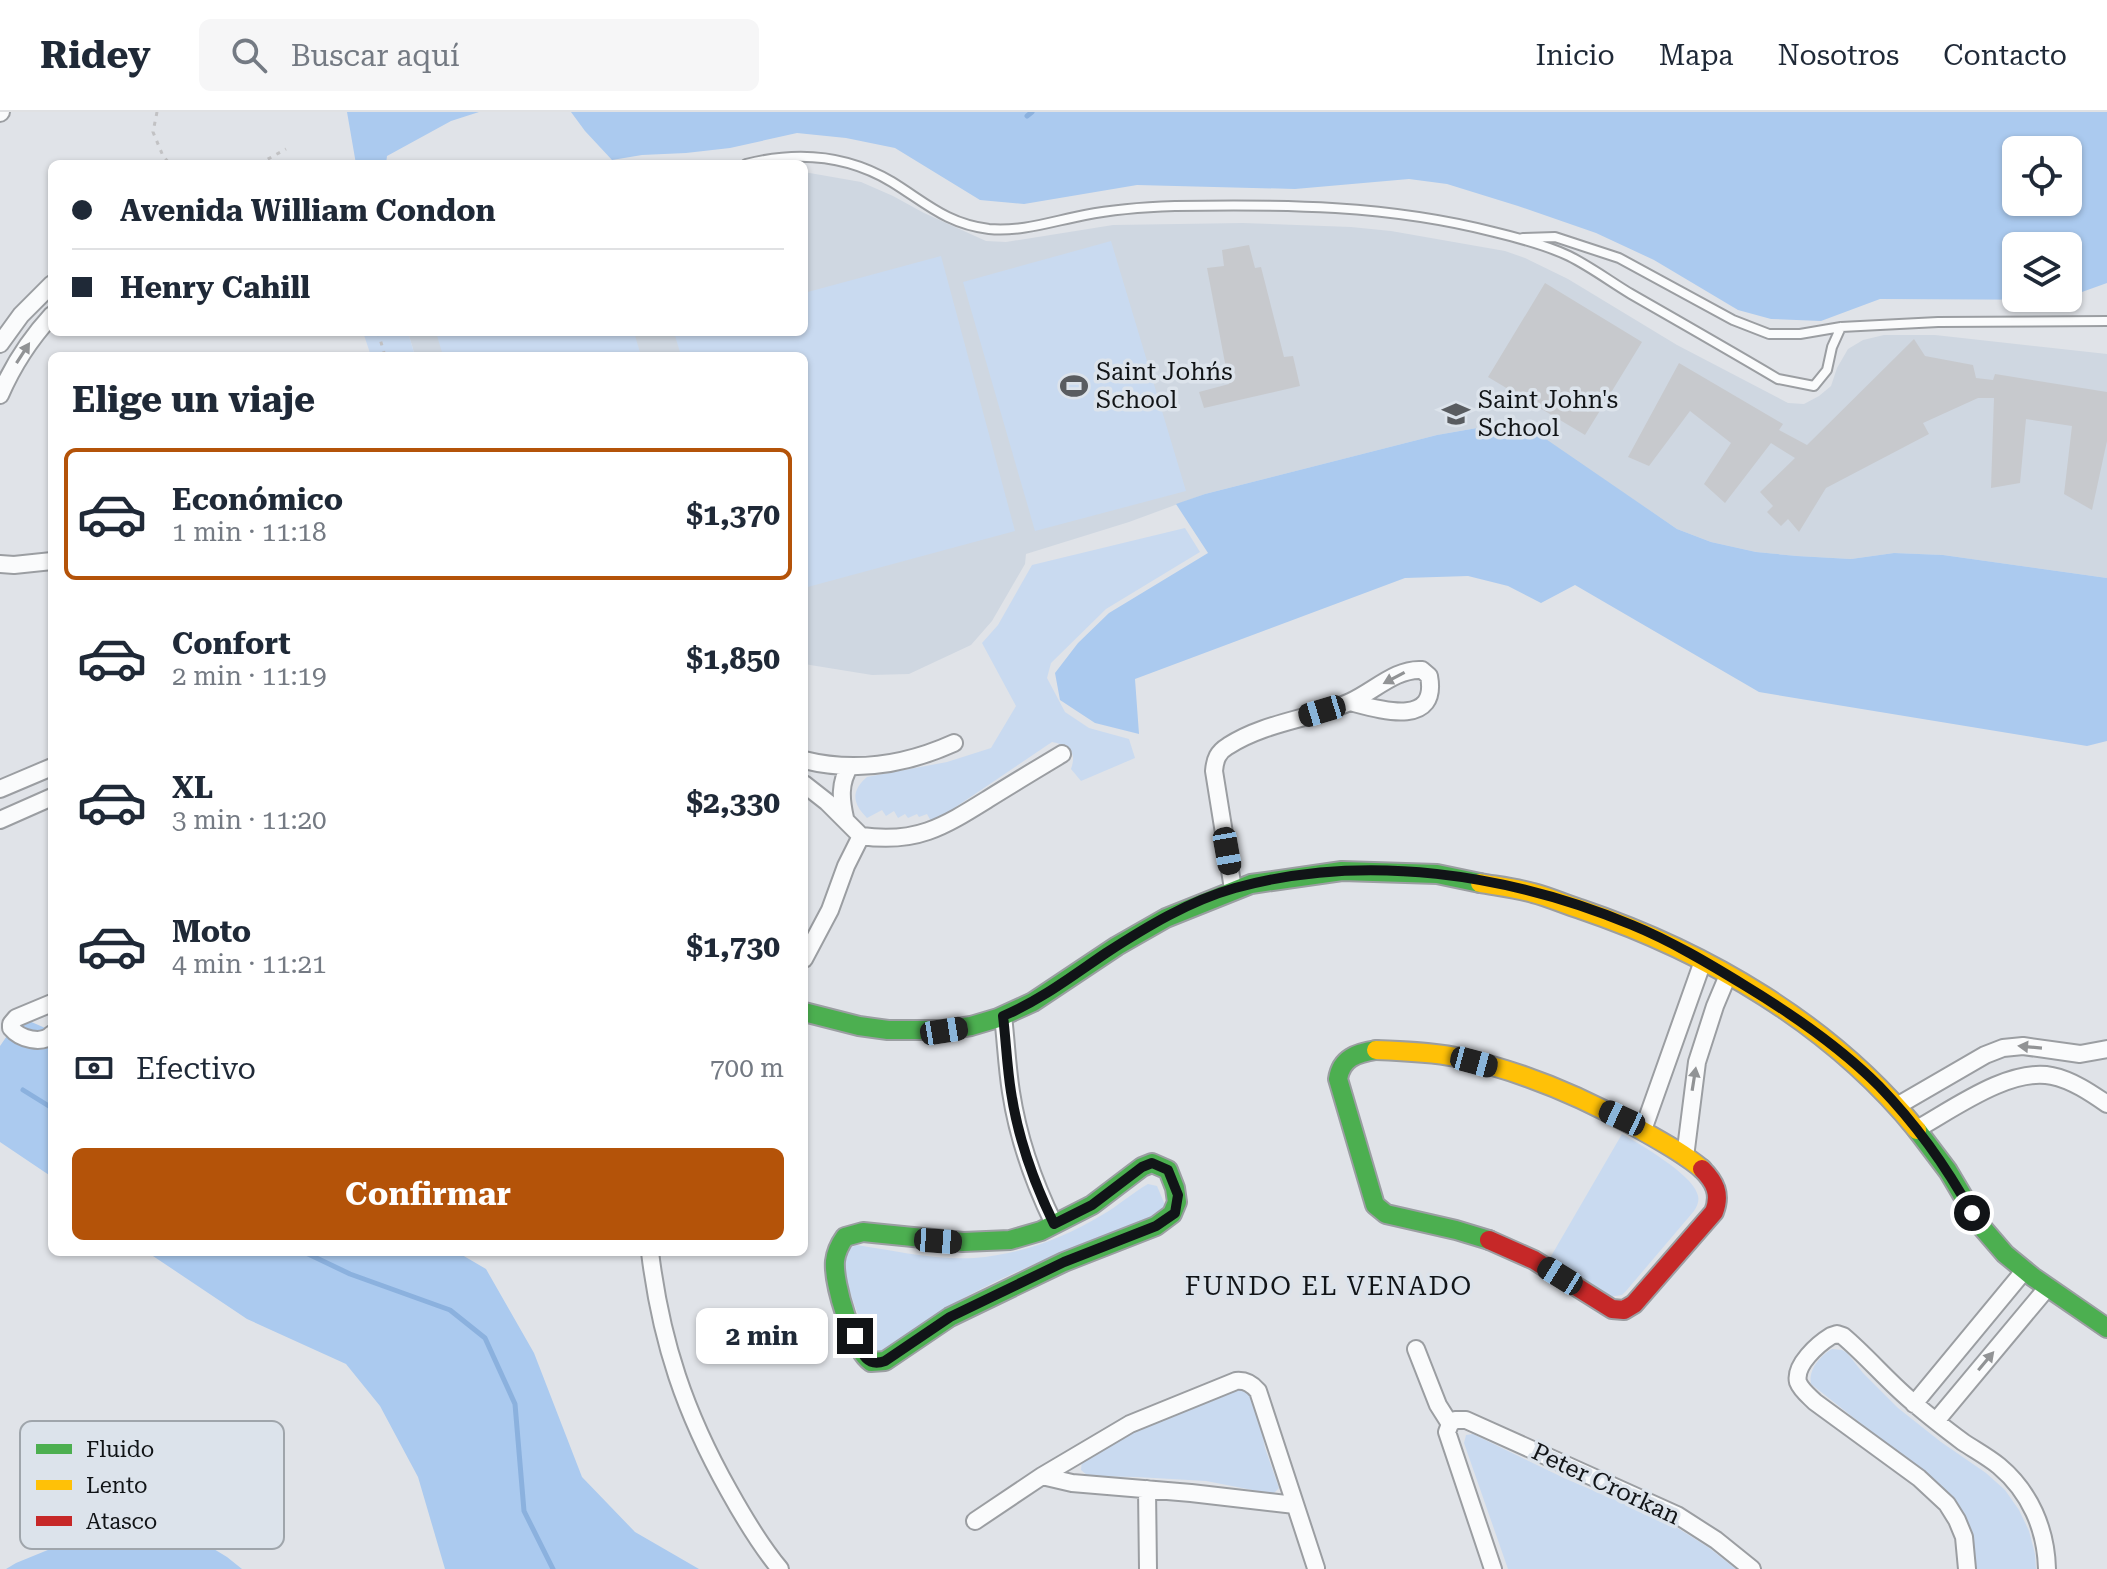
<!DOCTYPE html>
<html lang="es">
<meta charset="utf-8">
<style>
body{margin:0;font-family:"Roboto Serif",serif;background:#f6f6f7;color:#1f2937;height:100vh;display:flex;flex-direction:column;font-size:30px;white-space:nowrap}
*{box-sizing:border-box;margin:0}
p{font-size:26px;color:#747a83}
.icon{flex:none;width:44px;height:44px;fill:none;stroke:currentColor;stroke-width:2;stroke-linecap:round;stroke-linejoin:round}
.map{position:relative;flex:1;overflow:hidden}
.details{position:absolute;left:48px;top:240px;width:760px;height:904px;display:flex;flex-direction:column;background:#fff;border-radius:12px;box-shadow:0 2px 6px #0004}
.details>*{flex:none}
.guide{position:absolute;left:48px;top:48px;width:760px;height:176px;border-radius:12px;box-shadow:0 2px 6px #0004;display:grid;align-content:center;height:176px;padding:0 24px;background:#fff}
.tools{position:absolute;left:2002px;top:24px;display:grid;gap:16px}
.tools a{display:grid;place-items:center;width:80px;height:80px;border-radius:12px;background:#fff;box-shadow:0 2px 6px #0004;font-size:40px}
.end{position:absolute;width:36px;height:36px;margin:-18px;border:10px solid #111417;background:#fff;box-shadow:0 0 0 4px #fff}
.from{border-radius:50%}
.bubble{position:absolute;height:56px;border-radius:12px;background:#fff;box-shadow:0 2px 6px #0004;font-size:26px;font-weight:700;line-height:56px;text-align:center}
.car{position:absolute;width:24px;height:48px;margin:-24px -12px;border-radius:10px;box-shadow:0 0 6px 2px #0007;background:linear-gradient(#222 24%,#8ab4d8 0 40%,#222 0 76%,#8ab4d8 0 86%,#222 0)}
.guide b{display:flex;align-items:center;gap:28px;height:76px;font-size:30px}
.guide b+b{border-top:2px solid #e0e1e3}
.guide i{width:20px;height:20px;background:#1f2937}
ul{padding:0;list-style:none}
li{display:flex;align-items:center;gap:24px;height:132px;margin:0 16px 12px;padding:0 8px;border:4px solid transparent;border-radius:12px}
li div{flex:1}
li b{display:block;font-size:30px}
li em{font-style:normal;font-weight:700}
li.current{border-color:#b45309}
li>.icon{width:72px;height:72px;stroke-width:1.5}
h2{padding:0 24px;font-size:36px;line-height:96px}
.pay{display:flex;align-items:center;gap:20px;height:88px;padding:0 24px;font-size:30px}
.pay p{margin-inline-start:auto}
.button{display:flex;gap:16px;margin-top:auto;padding:16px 24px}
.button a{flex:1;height:92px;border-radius:12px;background:#b45309;color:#fff;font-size:32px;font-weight:700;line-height:92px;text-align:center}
header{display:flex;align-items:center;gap:48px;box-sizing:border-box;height:112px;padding:0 40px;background:#fff;border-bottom:2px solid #e0e1e3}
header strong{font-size:38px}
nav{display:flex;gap:44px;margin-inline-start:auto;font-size:28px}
.search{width:560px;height:72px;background:#f6f6f7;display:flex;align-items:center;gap:20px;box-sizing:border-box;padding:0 28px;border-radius:12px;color:#747a83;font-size:30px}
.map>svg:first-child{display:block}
.built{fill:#cfd7e1}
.green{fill:#c9daf0}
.forest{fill:#abcaef;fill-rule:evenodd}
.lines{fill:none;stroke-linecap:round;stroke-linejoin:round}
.stream{stroke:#8bb1de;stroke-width:5}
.building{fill:#c7c9cd}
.lane-casing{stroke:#9b9ea2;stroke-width:12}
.street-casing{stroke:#9b9ea2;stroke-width:20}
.fast-casing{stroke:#9b9ea2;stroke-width:22}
.slow-casing{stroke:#9b9ea2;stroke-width:22}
.jam-casing{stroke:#9b9ea2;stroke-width:22}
.path{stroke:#c2c2c4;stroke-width:3;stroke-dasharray:4 6;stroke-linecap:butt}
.lane{stroke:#fafbfc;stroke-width:8}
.street{stroke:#fafbfc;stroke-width:16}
.fast{stroke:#4caf50;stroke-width:18}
.slow{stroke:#ffc107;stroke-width:18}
.jam{stroke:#c62828;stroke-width:18}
.oneway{fill:#919395}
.route{stroke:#111417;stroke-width:10}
.labels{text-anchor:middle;stroke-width:7;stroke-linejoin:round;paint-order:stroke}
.poi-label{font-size:24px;fill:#111417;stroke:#dce3eb;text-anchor:start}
.street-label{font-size:24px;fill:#111417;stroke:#dce3eb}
.neighbourhood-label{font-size:26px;letter-spacing:2px;fill:#111417;stroke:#dce3eb}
.key{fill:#dce3eb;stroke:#9fa5ab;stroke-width:2}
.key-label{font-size:22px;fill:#111417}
</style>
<header>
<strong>Ridey</strong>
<div class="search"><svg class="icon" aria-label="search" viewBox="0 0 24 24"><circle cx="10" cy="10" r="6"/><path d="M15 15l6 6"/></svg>Buscar aquí</div>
<nav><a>Inicio</a><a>Mapa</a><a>Nosotros</a><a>Contacto</a></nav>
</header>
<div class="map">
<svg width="2107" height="1457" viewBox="0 0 2107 1457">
<rect width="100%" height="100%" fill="#e0e3e8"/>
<!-- built -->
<path class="built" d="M804 60 861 70 893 84 924 101 986 129 1006 130 1113 113 1243 111 1351 115 1391 119 1505 139 1525 146 1568 167 1677 233 1788 291 1804 292 1819 284 1831 274 1837 256 1848 237 1863 228 1884 223H1935L2107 242V466L1943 443 1894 441 1851 447 1797 444 1756 440 1711 430 1677 417 1587 356 1500 312 1437 323 1205 382 1129 410 1026 442 1025 452 992 509 971 533 909 562 872 563 804 552V244H415L408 220H804Z"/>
<!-- green -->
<path class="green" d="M1111 129 1186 379 1035 419 963 170Z
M941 144 1015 419 804 476V244H681L674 220H804V181Z
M363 220H408L415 244H371Z
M436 220H634L641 244H443Z
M1185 416 1200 440 1106 497 1051 551 1047 566 1065 600 1089 616 1129 627 1135 646 1081 669 1071 657C1077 640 1070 633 1052 630L932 711 927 702 919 705 917 702 908 706 905 702 898 706 894 699 886 704 882 698 867 706C852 691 851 679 867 665L947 650 991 636 1016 594 982 531 998 513 1032 453Z
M1622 1022C1640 1032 1691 1062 1697 1081 1700 1087 1698 1093 1694 1099L1626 1179 1622 1183 1609 1185 1550 1146Z
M1148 1072 1157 1074 1165 1093 1160 1103C1086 1132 1011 1157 943 1198 922 1211 902 1226 881 1240L875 1238 871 1233C862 1214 842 1166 844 1146 845 1138 851 1135 857 1133 895 1139 935 1148 974 1146 1019 1143 1064 1126 1102 1103 1118 1094 1132 1081 1148 1072Z
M1832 1237 1842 1238 1847 1241 1863 1261 1898 1296 1941 1330 1986 1361 2005 1378 2019 1398 2029 1419 2035 1442 2036 1457H1976C1974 1426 1965 1402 1945 1378L1811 1272C1808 1258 1820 1244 1832 1237Z
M1240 1276 1250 1280 1256 1289 1265 1336 1279 1376 1273 1382 1206 1369 1137 1365 1088 1364 1081 1358 1082 1348 1130 1320Z
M1473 1322 1564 1366 1671 1412 1708 1435 1736 1457H1508L1464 1331 1466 1323Z"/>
<!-- forest -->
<path class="forest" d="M347 0H479L451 9 387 44 386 52H356Z
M571 0H2107V171L2068 185V134H2016V186H2065L2060 188 1880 187 1821 209 1771 207 1738 198 1654 148 1596 121 1518 94 1447 72 1409 67 1295 77 1137 73 1024 92 980 88 895 36 846 26 797 21 730 36 686 41 642 43 612 48 585 19ZM2016 38H2068V90H2016Z
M1500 312 1520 313 1540 323 1677 417 1711 430 1756 440 1797 444 1851 447 1894 441 1943 443 2107 466V629L2087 634 1759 580 1575 473 1541 491 1508 474 1468 464 1405 466 1135 567 1139 622 1095 611 1060 588 1055 561 1078 531 1109 501 1208 441 1176 392 1205 382 1437 323Z
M20 905 52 919V1065L0 1030V934Z
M147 1140H457L486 1157 534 1241 582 1365 635 1420 699 1457H445L418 1365 380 1294 346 1252 247 1207Z
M109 1413 189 1422 227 1445 242 1457H6L16 1451Z"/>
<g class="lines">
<!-- stream -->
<path class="stream" d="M1027 4 1032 0
M23 978 52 996
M304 1140 350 1162 450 1198 485 1226 515 1292 524 1399 553 1457"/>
</g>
<!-- building -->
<path class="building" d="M1249 133 1255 156 1261 155 1284 245 1293 244 1300 274 1204 296 1199 280 1229 272 1207 156 1224 154 1222 138Z
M1545 171 1642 230 1585 323 1488 265Z
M1914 227 1925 244 1973 253 1976 266 1993 268 1995 262 2107 280V329L2092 398 2064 382 2072 314 2026 307 2020 371 1991 376 1994 286H1978L1923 311 1929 322 1826 376 1799 420 1788 407 1781 414 1767 400 1773 394 1760 380 1795 346 1771 331 1725 391 1704 372 1731 331 1690 299 1649 354 1628 345 1679 251 1783 312 1779 318 1807 333Z"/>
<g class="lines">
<!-- lane casing -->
<g class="lane-casing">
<path id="lane" d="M746 52C797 39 847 43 892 70 926 91 947 112 989 117 1022 120 1053 109 1085 103 1115 97 1145 95 1175 94 1283 92 1389 93 1494 120 1519 126 1546 133 1569 144 1591 155 1611 170 1631 182 1680 210 1729 238 1778 267L1814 274 1827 258 1832 235 1841 215
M1523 126 1555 125 1619 146 1733 208 1769 222H1800L1841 215 1938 210 2107 209"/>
</g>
<!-- street casing -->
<g class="street-casing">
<path id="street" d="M0 1 1 0
M0 232 21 203 52 172
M0 283C13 253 30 227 52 203
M0 452 14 453 52 449
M804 648C856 661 905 653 954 631
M804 672 827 690 861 724C916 732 943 715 988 687 1012 672 1037 657 1062 642
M0 677 52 655
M845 706C841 688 839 671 850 654
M0 708 52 685
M1233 777 1214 659C1215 647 1218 640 1228 634 1265 610 1311 607 1350 590 1373 580 1396 556 1422 558L1429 564C1439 617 1377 597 1350 590
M804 847 830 798 846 754 861 724
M52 891 16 906 11 912V916C20 927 42 933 52 922
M1003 904C1006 929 1007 955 1011 980 1018 1026 1034 1071 1054 1112
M1897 994 1985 943 2003 936 2023 934 2080 942 2107 937
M1917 1017C1953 997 2010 955 2052 964 2072 968 2091 981 2107 992
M1643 1018 1703 849
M1685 1045 1697 950 1715 894 1728 863
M650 1140C661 1230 685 1301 729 1379 744 1406 760 1433 780 1457
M1416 1237 1438 1293 1450 1312 1447 1320 1493 1457
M1914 1292 2024 1159
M1936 1309 2047 1176
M1450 1312 1455 1308H1466L1677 1403 1716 1428 1752 1457
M1042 1364 1072 1371 1191 1381 1295 1393
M1147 1377 1148 1457
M975 1409 1042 1364 1130 1312 1236 1269C1246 1268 1252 1272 1258 1279L1316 1456
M1967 1457 1964 1425 1957 1408 1947 1392 1919 1366 1815 1290C1809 1284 1801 1278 1798 1270 1794 1253 1818 1232 1831 1224L1837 1222 1843 1224C1868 1245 1889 1271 1915 1292 1930 1305 1947 1318 1963 1330 1975 1338 1988 1345 1999 1354 2030 1380 2046 1417 2047 1457"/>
</g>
<!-- fast casing -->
<g class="fast-casing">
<path id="fast" d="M804 900 859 914 888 918H944L971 914 998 906 1033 890 1117 834 1166 806 1251 772 1342 759 1437 762 1480 771
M1376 938C1357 941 1341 946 1338 967L1375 1093 1386 1102 1456 1118 1489 1128
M1917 1018 1948 1059 1980 1113 2005 1142 2033 1165 2107 1216
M1152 1051 1168 1058 1175 1076 1177 1090 1172 1102 1156 1114 1064 1150 950 1205 885 1249 871 1250C853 1238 833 1171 835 1149 836 1140 840 1132 845 1125L863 1120 963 1130 1010 1128 1041 1119 1092 1093 1142 1055Z"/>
</g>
<!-- slow casing -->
<g class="slow-casing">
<path id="slow" d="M1480 771C1497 774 1516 776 1533 781 1549 785 1564 792 1580 797 1707 840 1831 912 1917 1018
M1376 938C1403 939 1430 940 1456 945 1519 958 1578 983 1634 1014 1657 1027 1682 1040 1702 1057"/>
</g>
<!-- jam casing -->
<g class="jam-casing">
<path id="jam" d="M1489 1128 1534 1148 1612 1197 1624 1198 1634 1192 1714 1100C1721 1082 1715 1070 1702 1057"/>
</g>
<!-- path -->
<path class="path" d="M157 0 153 20 163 44 170 52
M259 52 286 37
M378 220 385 244"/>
<!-- lane -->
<use href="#lane" class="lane"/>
<!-- street -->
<use href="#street" class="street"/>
<!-- fast -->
<use href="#fast" class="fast"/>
<!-- slow -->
<use href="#slow" class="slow"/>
<!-- jam -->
<use href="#jam" class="jam"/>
</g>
<!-- one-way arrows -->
<defs><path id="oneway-solid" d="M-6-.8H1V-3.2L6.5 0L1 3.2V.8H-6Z" transform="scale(2)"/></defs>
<g class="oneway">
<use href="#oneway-solid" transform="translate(23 241) rotate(-57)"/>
<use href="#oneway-solid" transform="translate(1394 566) rotate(152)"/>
<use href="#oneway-solid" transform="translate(2030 935) rotate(-175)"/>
<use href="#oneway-solid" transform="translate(1694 967) rotate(-81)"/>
<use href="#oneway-solid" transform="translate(1986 1249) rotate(-50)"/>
</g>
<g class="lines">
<!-- route -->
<path class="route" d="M855 1224C861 1239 865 1256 885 1249L950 1205 1064 1150 1156 1114 1175 1101 1178 1083 1168 1058 1152 1051 1142 1055 1092 1093 1054 1112C1034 1071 1018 1026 1011 980 1007 955 1006 929 1003 904 1041 888 1072 864 1106 841 1146 815 1189 789 1235 776 1366 740 1509 762 1632 813 1671 829 1708 851 1744 873 1792 902 1839 934 1879 974 1916 1012 1946 1054 1972 1101"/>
</g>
<!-- icons -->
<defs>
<g id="stadium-bare" transform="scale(2.16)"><path d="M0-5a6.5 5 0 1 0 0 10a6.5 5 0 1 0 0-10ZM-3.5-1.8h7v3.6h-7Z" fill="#595c60" stroke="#dce3eb" stroke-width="2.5" paint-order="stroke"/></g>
<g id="school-bare" transform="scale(2.16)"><path d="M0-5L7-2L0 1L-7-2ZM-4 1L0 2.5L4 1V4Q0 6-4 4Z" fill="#595c60" stroke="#dce3eb" stroke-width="2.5" paint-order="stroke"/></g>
</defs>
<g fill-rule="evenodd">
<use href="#stadium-bare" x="1074" y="274"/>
<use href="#school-bare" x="1456" y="302"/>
</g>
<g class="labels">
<!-- poi labels -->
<g class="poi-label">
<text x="1096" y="268">Saint John´s<tspan x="1096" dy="28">School</tspan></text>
<text x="1478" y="296">Saint John's<tspan x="1478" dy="28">School</tspan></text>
</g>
<!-- street labels -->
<g class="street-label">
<text transform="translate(1606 1372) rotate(25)" y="8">Peter Crorkan</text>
</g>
<!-- neighbourhood labels -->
<g class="neighbourhood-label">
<text x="1329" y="1183">FUNDO EL VENADO</text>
</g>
</g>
<!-- legend -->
<rect x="20" y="1309" width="264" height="128" rx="12" class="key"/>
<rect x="36" y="1332" width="36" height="10" fill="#4caf50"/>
<rect x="36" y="1368" width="36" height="10" fill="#ffc107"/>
<rect x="36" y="1404" width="36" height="10" fill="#c62828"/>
<g class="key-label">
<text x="86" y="1345">Fluido</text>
<text x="86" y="1381">Lento</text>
<text x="86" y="1417">Atasco</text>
</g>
</svg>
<div class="tools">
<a><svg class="icon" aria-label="locate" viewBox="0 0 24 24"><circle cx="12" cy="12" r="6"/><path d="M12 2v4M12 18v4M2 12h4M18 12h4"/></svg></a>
<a><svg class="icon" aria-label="layers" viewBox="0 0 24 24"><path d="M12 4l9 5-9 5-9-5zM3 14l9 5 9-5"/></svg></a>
</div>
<i class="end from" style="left:1972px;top:1101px"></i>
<i class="end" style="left:855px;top:1224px"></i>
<div class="bubble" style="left:696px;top:1196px;width:132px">2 min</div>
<i class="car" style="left:1322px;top:599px;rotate:253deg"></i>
<i class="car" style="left:1227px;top:739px;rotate:170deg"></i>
<i class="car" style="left:944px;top:919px;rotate:81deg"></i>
<i class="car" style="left:1474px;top:950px;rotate:105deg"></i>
<i class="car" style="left:1622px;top:1006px;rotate:295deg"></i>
<i class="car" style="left:938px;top:1129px;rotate:94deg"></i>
<i class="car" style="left:1560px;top:1164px;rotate:302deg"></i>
<div class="guide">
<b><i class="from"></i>Avenida William Condon</b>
<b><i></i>Henry Cahill</b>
</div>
<section class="details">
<h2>Elige un viaje</h2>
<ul>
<li class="current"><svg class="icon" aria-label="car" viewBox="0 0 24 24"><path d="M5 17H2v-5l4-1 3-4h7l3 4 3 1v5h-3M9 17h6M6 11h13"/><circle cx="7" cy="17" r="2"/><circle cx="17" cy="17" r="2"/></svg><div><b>Económico</b><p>1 min · 11:18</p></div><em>$1,370</em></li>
<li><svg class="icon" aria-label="car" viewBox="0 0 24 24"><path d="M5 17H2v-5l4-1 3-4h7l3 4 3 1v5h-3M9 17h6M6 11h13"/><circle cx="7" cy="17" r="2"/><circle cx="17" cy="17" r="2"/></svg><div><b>Confort</b><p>2 min · 11:19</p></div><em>$1,850</em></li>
<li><svg class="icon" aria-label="car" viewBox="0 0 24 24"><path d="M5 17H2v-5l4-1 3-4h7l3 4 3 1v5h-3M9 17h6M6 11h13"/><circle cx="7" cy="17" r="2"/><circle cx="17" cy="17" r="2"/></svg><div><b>XL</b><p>3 min · 11:20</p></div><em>$2,330</em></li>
<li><svg class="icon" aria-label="car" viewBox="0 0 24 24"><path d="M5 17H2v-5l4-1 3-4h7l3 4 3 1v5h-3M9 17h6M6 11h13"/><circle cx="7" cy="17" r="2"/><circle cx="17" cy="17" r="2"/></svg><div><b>Moto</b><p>4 min · 11:21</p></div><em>$1,730</em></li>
</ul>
<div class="pay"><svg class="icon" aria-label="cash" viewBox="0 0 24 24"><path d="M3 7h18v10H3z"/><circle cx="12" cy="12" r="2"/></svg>Efectivo<p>700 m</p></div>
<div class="button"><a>Confirmar</a></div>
</section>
</div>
